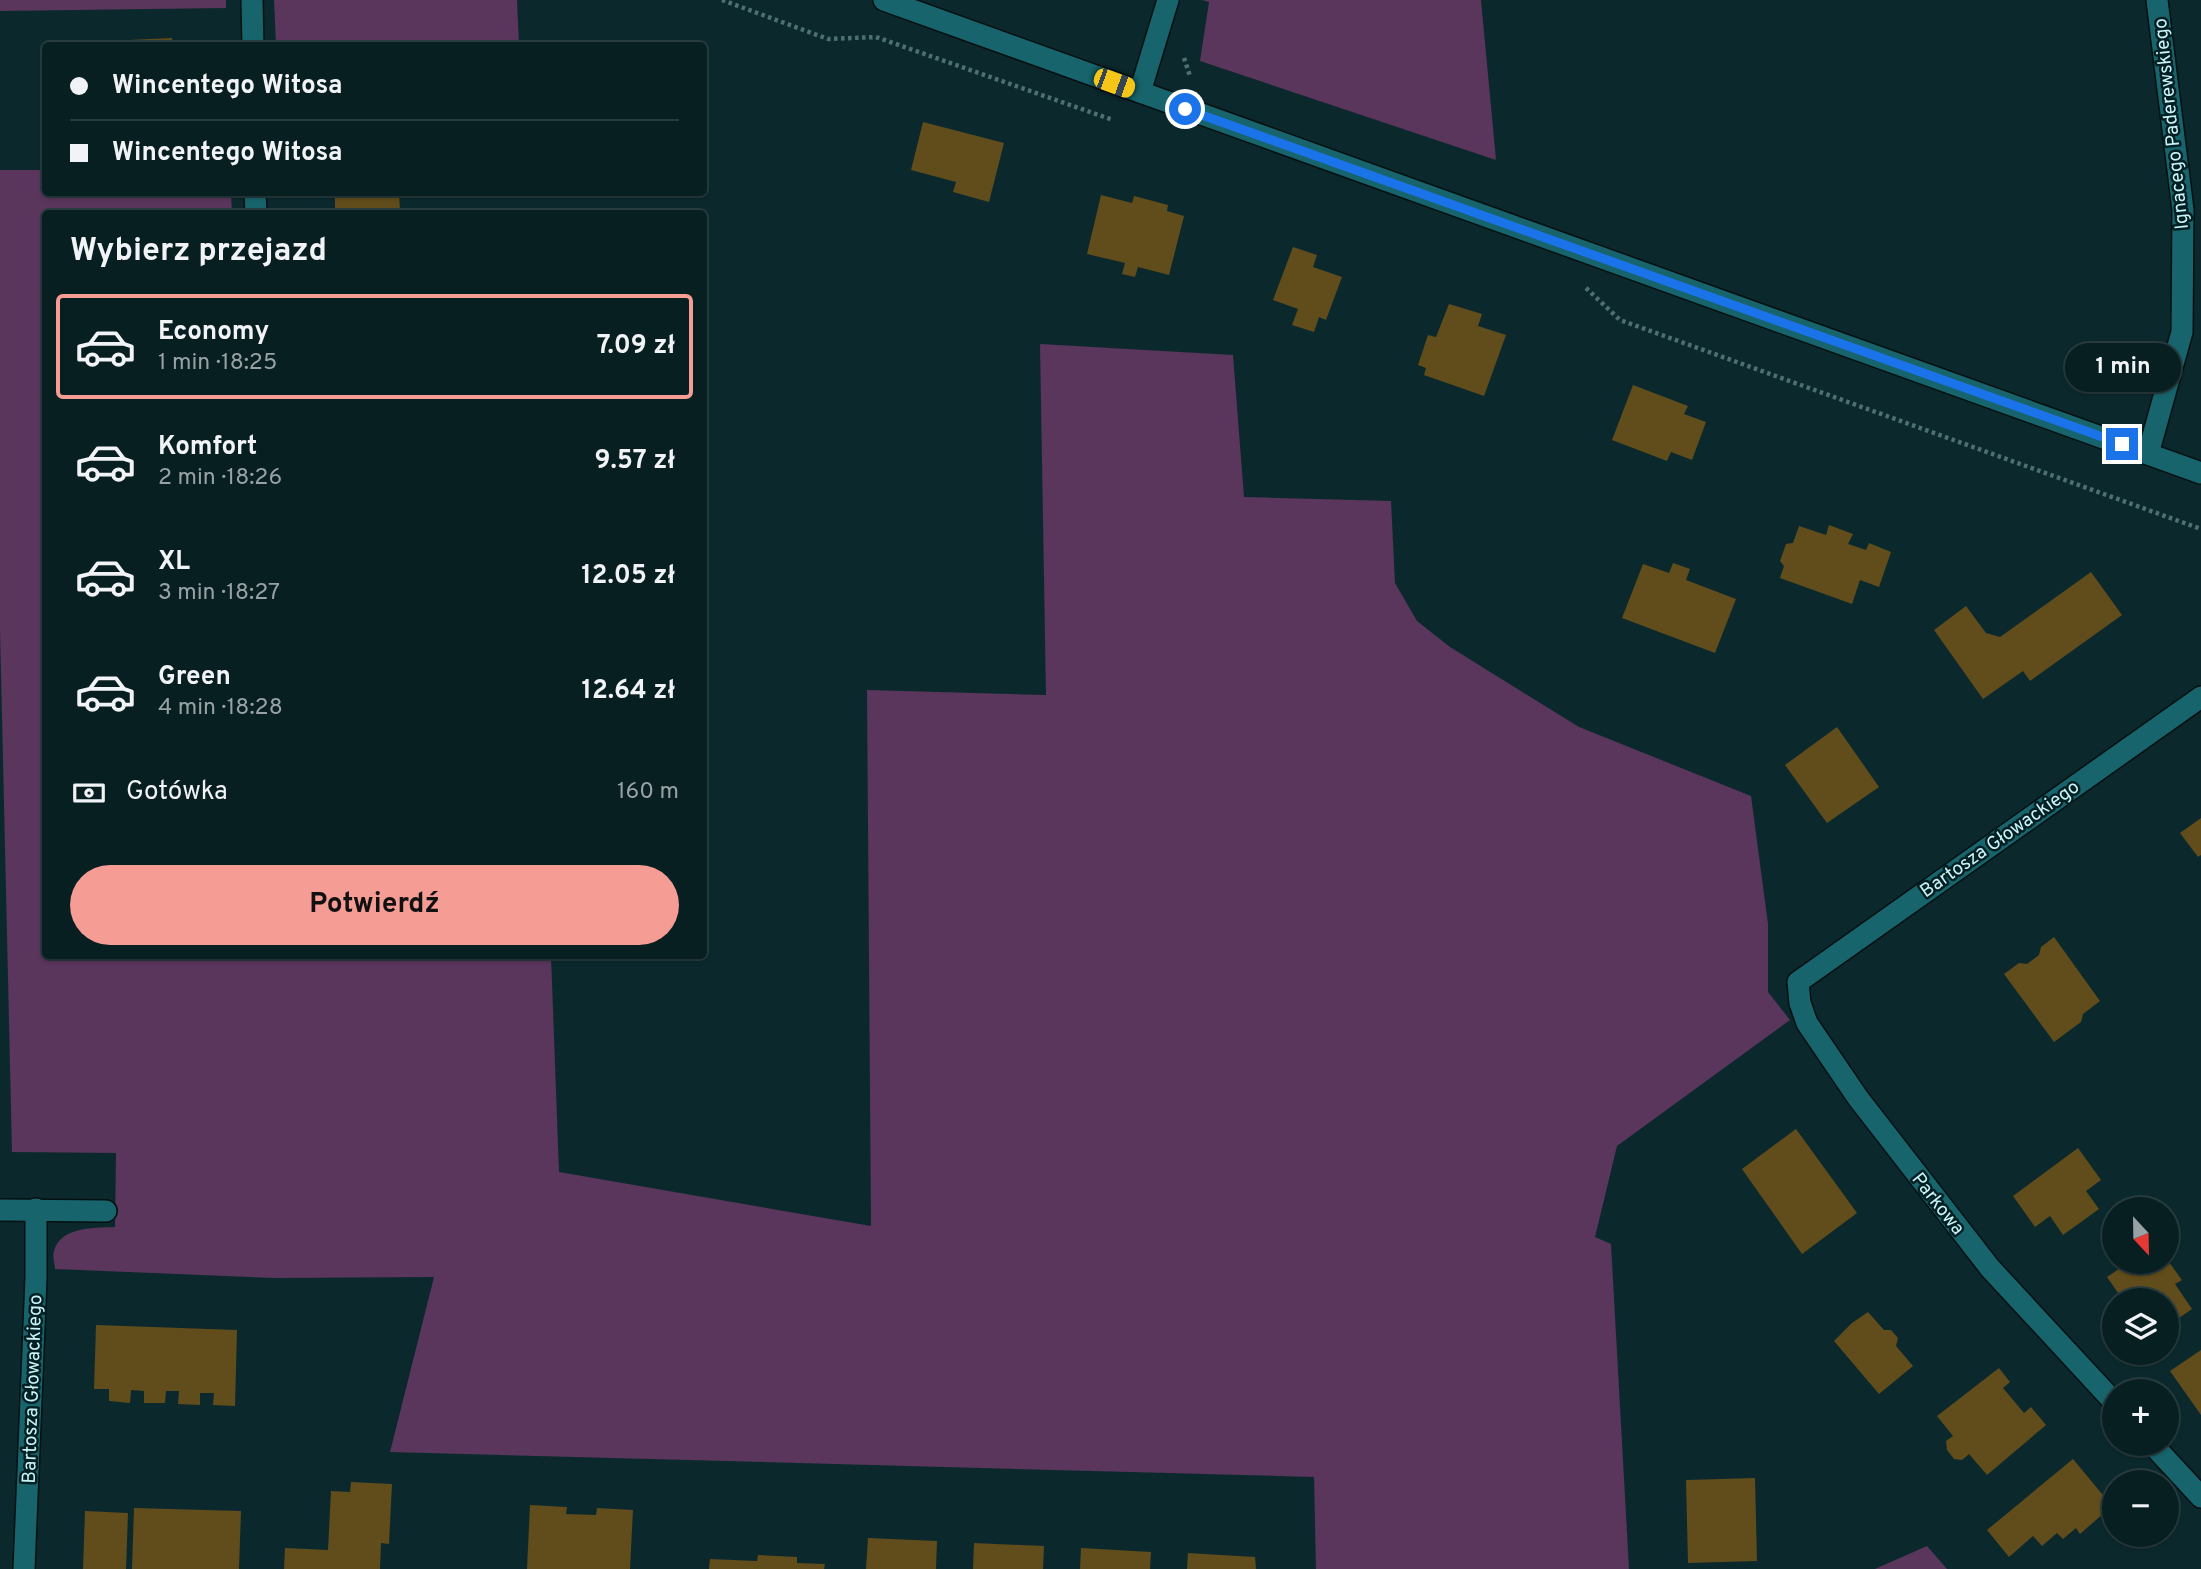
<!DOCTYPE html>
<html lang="pl">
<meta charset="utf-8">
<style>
body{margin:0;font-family:Overpass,sans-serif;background:#162c2f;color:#f1f3f6;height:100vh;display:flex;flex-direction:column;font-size:26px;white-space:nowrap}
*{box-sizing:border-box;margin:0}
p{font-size:23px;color:#98a2a5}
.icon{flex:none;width:38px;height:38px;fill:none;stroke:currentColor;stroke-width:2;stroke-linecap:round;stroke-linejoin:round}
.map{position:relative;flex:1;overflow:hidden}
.sheet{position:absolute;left:42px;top:210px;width:665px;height:749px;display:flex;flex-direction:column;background:#081f22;border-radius:7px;box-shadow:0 2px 5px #0004,0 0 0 2px #293d40}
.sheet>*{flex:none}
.hud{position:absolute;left:42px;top:42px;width:665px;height:154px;border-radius:7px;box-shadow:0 2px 5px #0004,0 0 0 2px #293d40;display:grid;align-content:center;height:154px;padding:0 28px;background:#081f22}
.needle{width:46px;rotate:158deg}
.tools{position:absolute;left:2102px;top:1197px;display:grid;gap:14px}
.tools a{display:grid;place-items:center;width:77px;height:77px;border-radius:50%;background:#081f22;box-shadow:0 2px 5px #0004,0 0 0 2px #293d40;font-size:35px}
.end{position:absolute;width:32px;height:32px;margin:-16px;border:9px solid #1a73e8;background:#fff;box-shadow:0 0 0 4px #fff}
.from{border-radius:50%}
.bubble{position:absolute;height:49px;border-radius:24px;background:#081f22;box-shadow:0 2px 5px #0004,0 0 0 2px #293d40;font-size:23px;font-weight:700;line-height:49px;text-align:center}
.car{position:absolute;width:21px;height:42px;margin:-21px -10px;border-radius:9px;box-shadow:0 0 5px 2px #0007;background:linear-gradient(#f5c518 24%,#345 0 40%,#f5c518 0 76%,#345 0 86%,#f5c518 0)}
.hud b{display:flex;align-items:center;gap:24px;height:66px;font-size:26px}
.hud b+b{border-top:2px solid #293d40}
.hud i{width:18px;height:18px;background:#f1f3f6}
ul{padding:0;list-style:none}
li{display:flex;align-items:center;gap:21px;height:105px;margin:0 14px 10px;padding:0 14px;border:4px solid transparent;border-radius:7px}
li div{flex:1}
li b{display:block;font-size:26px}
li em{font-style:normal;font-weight:700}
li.current{border-color:#f59c94}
li>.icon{width:63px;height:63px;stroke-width:1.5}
h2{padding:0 28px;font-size:32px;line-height:84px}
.pay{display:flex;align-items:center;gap:18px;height:77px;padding:0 28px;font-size:26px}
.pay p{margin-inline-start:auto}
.primary-button{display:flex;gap:14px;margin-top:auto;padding:14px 28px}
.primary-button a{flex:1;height:80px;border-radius:42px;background:#f59c94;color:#111;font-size:28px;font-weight:700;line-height:80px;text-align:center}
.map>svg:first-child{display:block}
.green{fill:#5a355c}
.building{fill:#614c1b}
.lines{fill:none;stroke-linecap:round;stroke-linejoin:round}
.minor-casing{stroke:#051011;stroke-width:24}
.tertiary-casing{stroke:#051011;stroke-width:24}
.path{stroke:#4d7074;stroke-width:4.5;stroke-dasharray:3.5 3.5;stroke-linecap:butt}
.minor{stroke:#17646c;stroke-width:21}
.tertiary{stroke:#17646c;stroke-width:21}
.route{stroke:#1a73e8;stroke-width:9}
.labels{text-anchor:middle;stroke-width:5;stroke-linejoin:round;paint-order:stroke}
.street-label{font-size:19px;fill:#c9f4f9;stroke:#022023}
</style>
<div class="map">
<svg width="2201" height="1569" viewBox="0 0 2201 1569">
<rect width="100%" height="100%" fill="#0b292d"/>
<!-- green -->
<path class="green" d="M0 0H226V8L0 11Z
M274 0H517L519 45H276Z
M1202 0H1481L1496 160 1200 61 1209 2Z
M0 170H45L46 192 231 193 232 213 46 214V956H551L559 1172 871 1226 867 690 1046 695 1040 344 1233 355 1244 497 1391 501 1395 583 1417 621 1450 647 1579 727 1751 796 1768 924V992L1790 1020 1617 1146 1595 1237 1611 1244 1629 1569H1316L1314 1477 390 1452 434 1277 275 1278 55 1269C55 1264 52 1256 54 1251 61 1226 95 1228 115 1227L116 1153 12 1152 0 630Z
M1927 1546 1947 1569H1875Z"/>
<!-- building -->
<path class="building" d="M172 38 173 46H108V41Z
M923 122 1004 143 989 202 953 192 956 182 911 170Z
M335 192H399L400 211 335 212Z
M1101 195 1132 203 1134 196 1168 205 1167 211 1184 216 1169 275 1138 267 1135 277 1122 274 1125 263 1087 254Z
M1293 247 1317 255 1313 267 1342 277 1326 320 1319 317 1314 332 1292 325 1298 309 1273 300Z
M1449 304 1482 314 1478 326 1506 335 1484 396 1424 375 1426 368 1418 365 1428 335 1436 337Z
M1633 385 1688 406 1684 414 1706 422 1692 460 1671 452 1667 461 1612 440Z
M1829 525 1853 534 1848 544 1866 550 1869 543 1891 552 1879 587 1860 580 1852 604 1780 578 1784 566 1780 561 1786 544 1793 543 1799 526 1826 535Z
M1673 563 1690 569 1686 580 1736 599 1715 653 1622 618 1643 564 1669 573Z
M2091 572 2122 615 2030 681 2023 671 1983 699 1934 630 1966 606 1986 633 2000 637Z
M1837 727 1879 787 1827 823 1785 765Z
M2201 818V855L2198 857 2180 833Z
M2054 937 2100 1001 2083 1014 2081 1022 2054 1042 2004 974 2019 963 2027 964 2039 955 2041 947Z
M1796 1129 1857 1213 1802 1254 1742 1169Z
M2078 1148 2101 1180 2086 1191 2099 1209 2063 1235 2050 1216 2035 1227 2013 1196Z
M2166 1258 2182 1280 2175 1284 2192 1309 2166 1327V1300H2123L2107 1277 2129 1262H2166Z
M1868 1312 1884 1330H1891L1898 1338 1896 1346 1913 1366 1879 1394 1834 1341 1852 1323Z
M96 1325 237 1330 235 1406 213 1405 214 1393H200V1405L178 1404 179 1391H166L165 1403H144V1391L131 1390 130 1403 109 1401V1389H94Z
M2201 1350V1415L2170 1371Z
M1999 1368 2010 1382 2003 1388 2024 1413 2031 1407 2046 1425 1987 1475 1969 1454 1962 1460 1954 1459 1947 1450 1946 1441 1953 1436 1937 1416Z
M2073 1459 2112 1506 2080 1534 2076 1528 2063 1539 2057 1533 2042 1546 2033 1536 2009 1557 1987 1530Z
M1755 1478 1757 1561 1688 1563 1686 1480Z
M351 1482 392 1484 389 1544 381 1543 380 1569H284L285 1548 328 1550 331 1491 350 1492Z
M530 1505 567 1507 566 1514 596 1515 597 1508 633 1510 630 1569H527Z
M134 1508 241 1511 239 1569H132Z
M85 1511 128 1513 126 1569H83Z
M868 1538 937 1541 936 1569H866Z
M974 1543 1044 1546 1043 1569H973Z
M1081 1548 1151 1552 1150 1569H1080Z
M1188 1553 1255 1557 1256 1569H1187Z
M758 1555 797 1557V1563L825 1564 824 1569H709L710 1559 757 1561Z"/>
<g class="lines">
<!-- minor casing -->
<g class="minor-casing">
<path id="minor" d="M252 0 253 46
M1140 92 1168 0
M255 192 256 214
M2148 454 2182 332 2183 210 2157 0
M0 1210 106 1211
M2114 1402 1990 1268 1858 1098 1807 1023 1800 1003 1798 982 2201 697
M2152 1444 2201 1497
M24 1569 36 1278V1209"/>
</g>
<!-- tertiary casing -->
<g class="tertiary-casing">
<path id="tertiary" d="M884 0 2201 473"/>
</g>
<!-- path -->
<path class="path" d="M722 0 828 39 876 37 1113 120
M1184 58 1190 76
M1586 288 1620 320 2201 529"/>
<!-- minor -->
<use href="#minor" class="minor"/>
<!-- tertiary -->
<use href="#tertiary" class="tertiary"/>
</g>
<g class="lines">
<!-- route -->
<path class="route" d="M1185 109 2122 444"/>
</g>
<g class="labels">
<!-- street labels -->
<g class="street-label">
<text transform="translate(2170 124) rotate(-96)" y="7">Ignacego Paderewskiego</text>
<text transform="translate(1999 838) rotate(-35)" y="7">Bartosza Głowackiego</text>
<text transform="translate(1939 1203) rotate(52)" y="7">Parkowa</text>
<text transform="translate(31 1389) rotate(-88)" y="7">Bartosza Głowackiego</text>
</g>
</g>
</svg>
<div class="tools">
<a><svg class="needle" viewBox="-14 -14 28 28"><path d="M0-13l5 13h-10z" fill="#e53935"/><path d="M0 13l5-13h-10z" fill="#98a2a5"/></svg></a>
<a><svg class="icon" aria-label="layers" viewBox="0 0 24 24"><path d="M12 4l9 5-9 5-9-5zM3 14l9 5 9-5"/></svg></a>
<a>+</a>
<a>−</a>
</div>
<i class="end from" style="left:1185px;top:109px"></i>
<i class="end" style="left:2122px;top:444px"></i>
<div class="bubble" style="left:2065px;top:343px;width:116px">1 min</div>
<i class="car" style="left:1114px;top:83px;rotate:110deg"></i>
<div class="hud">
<b><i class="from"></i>Wincentego Witosa</b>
<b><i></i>Wincentego Witosa</b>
</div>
<section class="sheet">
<h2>Wybierz przejazd</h2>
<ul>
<li class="current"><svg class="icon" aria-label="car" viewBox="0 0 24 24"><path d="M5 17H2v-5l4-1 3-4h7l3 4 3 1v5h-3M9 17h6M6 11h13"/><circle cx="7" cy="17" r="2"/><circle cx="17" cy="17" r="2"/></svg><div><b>Economy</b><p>1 min · 18:25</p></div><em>7.09 zł</em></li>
<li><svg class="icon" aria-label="car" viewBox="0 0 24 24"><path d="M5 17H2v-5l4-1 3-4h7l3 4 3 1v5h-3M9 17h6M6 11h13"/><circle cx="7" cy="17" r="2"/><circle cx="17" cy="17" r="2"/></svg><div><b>Komfort</b><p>2 min · 18:26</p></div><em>9.57 zł</em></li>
<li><svg class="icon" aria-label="car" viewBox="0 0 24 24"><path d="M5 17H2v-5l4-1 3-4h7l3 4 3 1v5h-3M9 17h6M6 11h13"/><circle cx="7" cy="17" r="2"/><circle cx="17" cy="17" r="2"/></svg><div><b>XL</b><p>3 min · 18:27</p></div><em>12.05 zł</em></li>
<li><svg class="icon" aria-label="car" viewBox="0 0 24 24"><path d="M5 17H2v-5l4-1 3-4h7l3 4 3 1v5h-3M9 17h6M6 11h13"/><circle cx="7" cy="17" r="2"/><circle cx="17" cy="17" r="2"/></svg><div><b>Green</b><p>4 min · 18:28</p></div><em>12.64 zł</em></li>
</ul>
<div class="pay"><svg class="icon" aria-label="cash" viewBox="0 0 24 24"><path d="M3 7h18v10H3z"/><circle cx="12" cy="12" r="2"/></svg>Gotówka<p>160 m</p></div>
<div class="primary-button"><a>Potwierdź</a></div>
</section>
</div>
